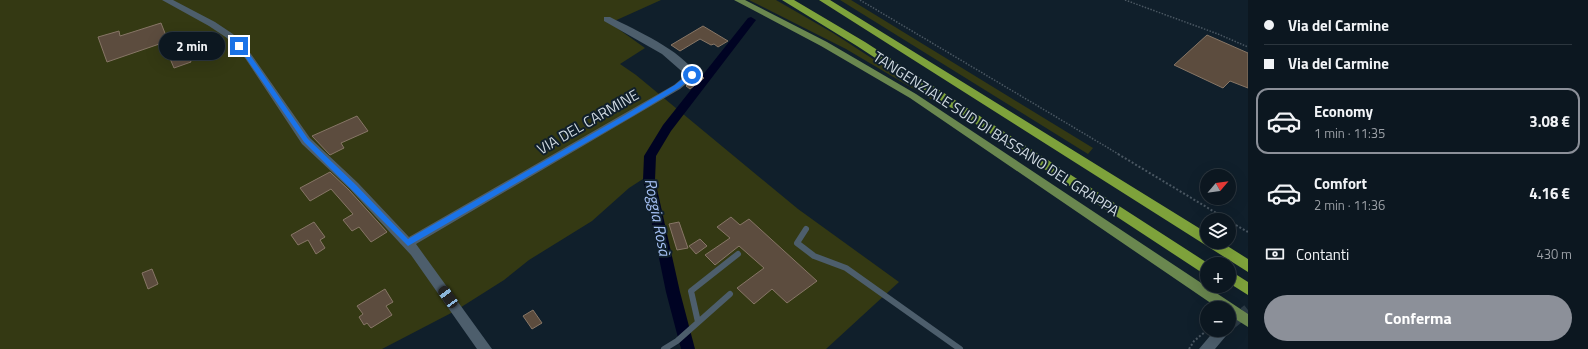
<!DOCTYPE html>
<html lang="it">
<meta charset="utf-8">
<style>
body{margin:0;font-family:"Titillium Web",sans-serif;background:#152029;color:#f1f3f6;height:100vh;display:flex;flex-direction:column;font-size:15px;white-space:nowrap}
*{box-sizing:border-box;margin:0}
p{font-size:13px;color:#9a9fa5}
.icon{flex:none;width:22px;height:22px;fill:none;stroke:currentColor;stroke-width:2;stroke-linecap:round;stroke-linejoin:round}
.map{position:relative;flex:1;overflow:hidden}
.sheet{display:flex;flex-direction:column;background:#0c1720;width:340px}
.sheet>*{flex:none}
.hud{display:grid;align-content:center;height:88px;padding:0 16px;background:#0c1720}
.needle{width:26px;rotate:61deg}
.fabs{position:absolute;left:1200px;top:169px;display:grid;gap:8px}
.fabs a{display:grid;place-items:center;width:36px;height:36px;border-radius:50%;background:#0c1720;box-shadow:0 4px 16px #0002,0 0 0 1px #2c363e;font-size:20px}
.end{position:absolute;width:18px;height:18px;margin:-9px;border:5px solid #1a73e8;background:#fff;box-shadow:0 0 0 2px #fff}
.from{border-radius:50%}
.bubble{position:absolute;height:28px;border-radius:14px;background:#0c1720;box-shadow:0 4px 16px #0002,0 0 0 1px #2c363e;font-size:13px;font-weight:700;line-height:28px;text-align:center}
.car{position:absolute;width:12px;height:24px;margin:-12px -6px;border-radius:5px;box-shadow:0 0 3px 1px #0007;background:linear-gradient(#222 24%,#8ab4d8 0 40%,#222 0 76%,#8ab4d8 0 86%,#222 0)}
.hud b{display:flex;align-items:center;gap:14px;height:38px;font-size:15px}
.hud b+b{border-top:1px solid #2c363e}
.hud i{width:10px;height:10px;background:#f1f3f6}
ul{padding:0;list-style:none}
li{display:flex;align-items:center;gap:12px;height:66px;margin:0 8px 6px;padding:0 8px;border:2px solid transparent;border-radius:12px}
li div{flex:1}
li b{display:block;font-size:15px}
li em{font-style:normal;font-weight:700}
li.on{border-color:#8c9099}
li>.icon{width:36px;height:36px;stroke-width:1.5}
.pay{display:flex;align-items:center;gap:10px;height:44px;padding:0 16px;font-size:15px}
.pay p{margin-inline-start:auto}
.primary-button{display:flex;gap:8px;margin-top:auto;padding:8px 16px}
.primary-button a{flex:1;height:46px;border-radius:24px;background:#8c9099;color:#fff;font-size:16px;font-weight:700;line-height:46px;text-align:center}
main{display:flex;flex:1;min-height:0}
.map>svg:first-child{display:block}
.green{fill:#343913}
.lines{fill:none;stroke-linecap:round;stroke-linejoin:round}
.canal{fill:#000323;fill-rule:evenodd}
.building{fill:#5c4c3e;stroke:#877666}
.tertiary-tunnel{stroke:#2c3b46;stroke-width:12;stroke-dasharray:12 6;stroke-linecap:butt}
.path-far1{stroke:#4a5762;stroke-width:1.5;stroke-dasharray:1.5 1.5;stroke-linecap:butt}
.path{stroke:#4a5762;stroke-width:2;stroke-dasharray:2 2;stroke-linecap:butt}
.service{stroke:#4d5e6c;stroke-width:6}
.minor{fill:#4d5e6c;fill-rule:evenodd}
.tertiary{fill:#4d5e6c;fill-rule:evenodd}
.primary{fill:#6a874f;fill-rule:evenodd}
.motorway{fill:#7ea23b;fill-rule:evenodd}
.route{fill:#1a73e8}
.labels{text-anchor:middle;stroke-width:4;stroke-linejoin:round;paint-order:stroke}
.street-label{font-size:15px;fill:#ced8e0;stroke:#101f2b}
.water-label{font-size:16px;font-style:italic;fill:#a5c0f4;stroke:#101f2b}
</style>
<main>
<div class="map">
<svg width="1248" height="349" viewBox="0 0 1248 349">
<rect width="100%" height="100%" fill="#101f2b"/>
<!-- green -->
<path class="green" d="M0 0H661L610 23 645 48 620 64 636 75 798 209 899 282 826 349H681L646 177 629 188 592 221 529 260 504 280 455 311 382 349H0Z
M749 0H776L833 33 936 100 934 101 846 49Z
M840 0H851L1093 148 1088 154Z"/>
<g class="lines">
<!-- canal -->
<path class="canal" d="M751 17 756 20 671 131 656 156 655 180 680 292 695 349H681L666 292 643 180 644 156 663 125 748 18Z"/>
</g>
<!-- building -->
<path class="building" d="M161 23 168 41 107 62 98 37 119 31 120 36Z
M703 26 728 41 718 47 714 44 711 45 700 39 680 51 671 45Z
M1207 35 1248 53V88L1230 81 1223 88 1174 65Z
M184 43 191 62 174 68 166 49Z
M698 75 704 78 690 89 686 86Z
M357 116 368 131 341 143 344 148 330 155 312 136Z
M330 172 349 190 387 232 371 242 359 227 352 231 343 220 353 214 331 189 310 201 300 188Z
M731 217 740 225 749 219 817 281 787 303 772 289 754 304 737 288 764 268 739 246 715 265 705 255 730 238 717 227Z
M314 222 325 237 320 240 325 248 316 254 308 240 298 245 291 235Z
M679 222 688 248 677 250 669 224Z
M700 239 707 246 696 254 689 246Z
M152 269 158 284 148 289 142 273Z
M385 289 393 302 386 306 392 315 371 328 367 323 364 325 359 317 363 314 357 306Z
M533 310 542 323 532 329 523 316Z"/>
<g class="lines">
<!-- tertiary-tunnel -->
<path class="tertiary-tunnel" d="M1230 324 1248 310"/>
<!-- path-far1 -->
<path class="path-far1" d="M860 0 1120 155
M1125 0 1218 34 1248 47"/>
<!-- path -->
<path class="path" d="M1118 154 1228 220
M1229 221 1248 232
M1189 349 1194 341 1205 332"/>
<!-- service -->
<path class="service" d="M806 229 797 243 814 256 846 268 960 349
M698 322 691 291 738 254
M664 349 677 341 730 294"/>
<!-- minor -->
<path class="minor" d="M162 0H173L215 22 233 34 251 54 310 138 358 183 409 237 674 85 686 75 662 54 604 21V17H610C637 31 680 49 697 75L680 89 416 244 492 349H477L411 255 350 189 302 144 245 58 227 38 209 26Z"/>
<!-- tertiary -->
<path class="tertiary" d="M1229 327 1231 330 1215 349H1199L1215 330H1229Z"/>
<!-- primary -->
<path class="primary" d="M734 0H745L827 42 916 94 1248 314V327L1229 315V308H1218L910 98 821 46Z"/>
<!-- motorway -->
<path class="motorway" d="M782 0H794L865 42 1209 264H1207V276L857 46Z
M819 0H830L1207 233V242H1221L1248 259V272Z
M1229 270 1248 282V295L1229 283Z"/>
</g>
<!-- route -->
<path class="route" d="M237 45H241L250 55 308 139 356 185 408 239 625 115 675 85 690 73 695 75 679 88 629 118 408 246 304 142Z"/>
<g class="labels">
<!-- street labels -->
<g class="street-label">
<text transform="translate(588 122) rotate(-30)" y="5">VIA DEL CARMINE</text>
<text transform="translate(996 134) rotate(33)" y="5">TANGENZIALE SUD DI BASSANO DEL GRAPPA</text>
</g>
<!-- water labels -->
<g class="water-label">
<text transform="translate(658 217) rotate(79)" y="6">Roggia Rosà</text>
</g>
</g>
</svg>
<div class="fabs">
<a><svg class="needle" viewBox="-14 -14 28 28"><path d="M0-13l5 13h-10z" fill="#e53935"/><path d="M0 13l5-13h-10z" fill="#9a9fa5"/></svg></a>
<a><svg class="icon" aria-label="layers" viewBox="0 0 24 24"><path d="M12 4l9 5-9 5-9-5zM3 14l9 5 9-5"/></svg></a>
<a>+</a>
<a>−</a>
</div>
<i class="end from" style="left:692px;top:75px"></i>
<i class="end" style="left:239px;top:46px"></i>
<div class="bubble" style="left:159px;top:32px;width:66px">2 min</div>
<i class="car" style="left:448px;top:297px;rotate:324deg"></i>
</div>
<section class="sheet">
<div class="hud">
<b><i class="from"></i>Via del Carmine</b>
<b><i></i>Via del Carmine</b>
</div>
<ul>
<li class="on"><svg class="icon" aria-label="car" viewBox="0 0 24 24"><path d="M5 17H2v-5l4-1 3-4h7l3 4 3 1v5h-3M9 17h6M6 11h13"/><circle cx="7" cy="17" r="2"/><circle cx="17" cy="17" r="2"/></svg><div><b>Economy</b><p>1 min · 11:35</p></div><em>3.08 €</em></li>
<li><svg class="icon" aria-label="car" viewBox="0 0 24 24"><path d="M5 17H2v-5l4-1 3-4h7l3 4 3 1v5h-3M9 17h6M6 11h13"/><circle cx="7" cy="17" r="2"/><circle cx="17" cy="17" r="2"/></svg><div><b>Comfort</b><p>2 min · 11:36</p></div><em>4.16 €</em></li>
</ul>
<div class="pay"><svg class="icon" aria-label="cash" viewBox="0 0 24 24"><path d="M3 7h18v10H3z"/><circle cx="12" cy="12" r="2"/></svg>Contanti<p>430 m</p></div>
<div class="primary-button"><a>Conferma</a></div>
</section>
</main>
